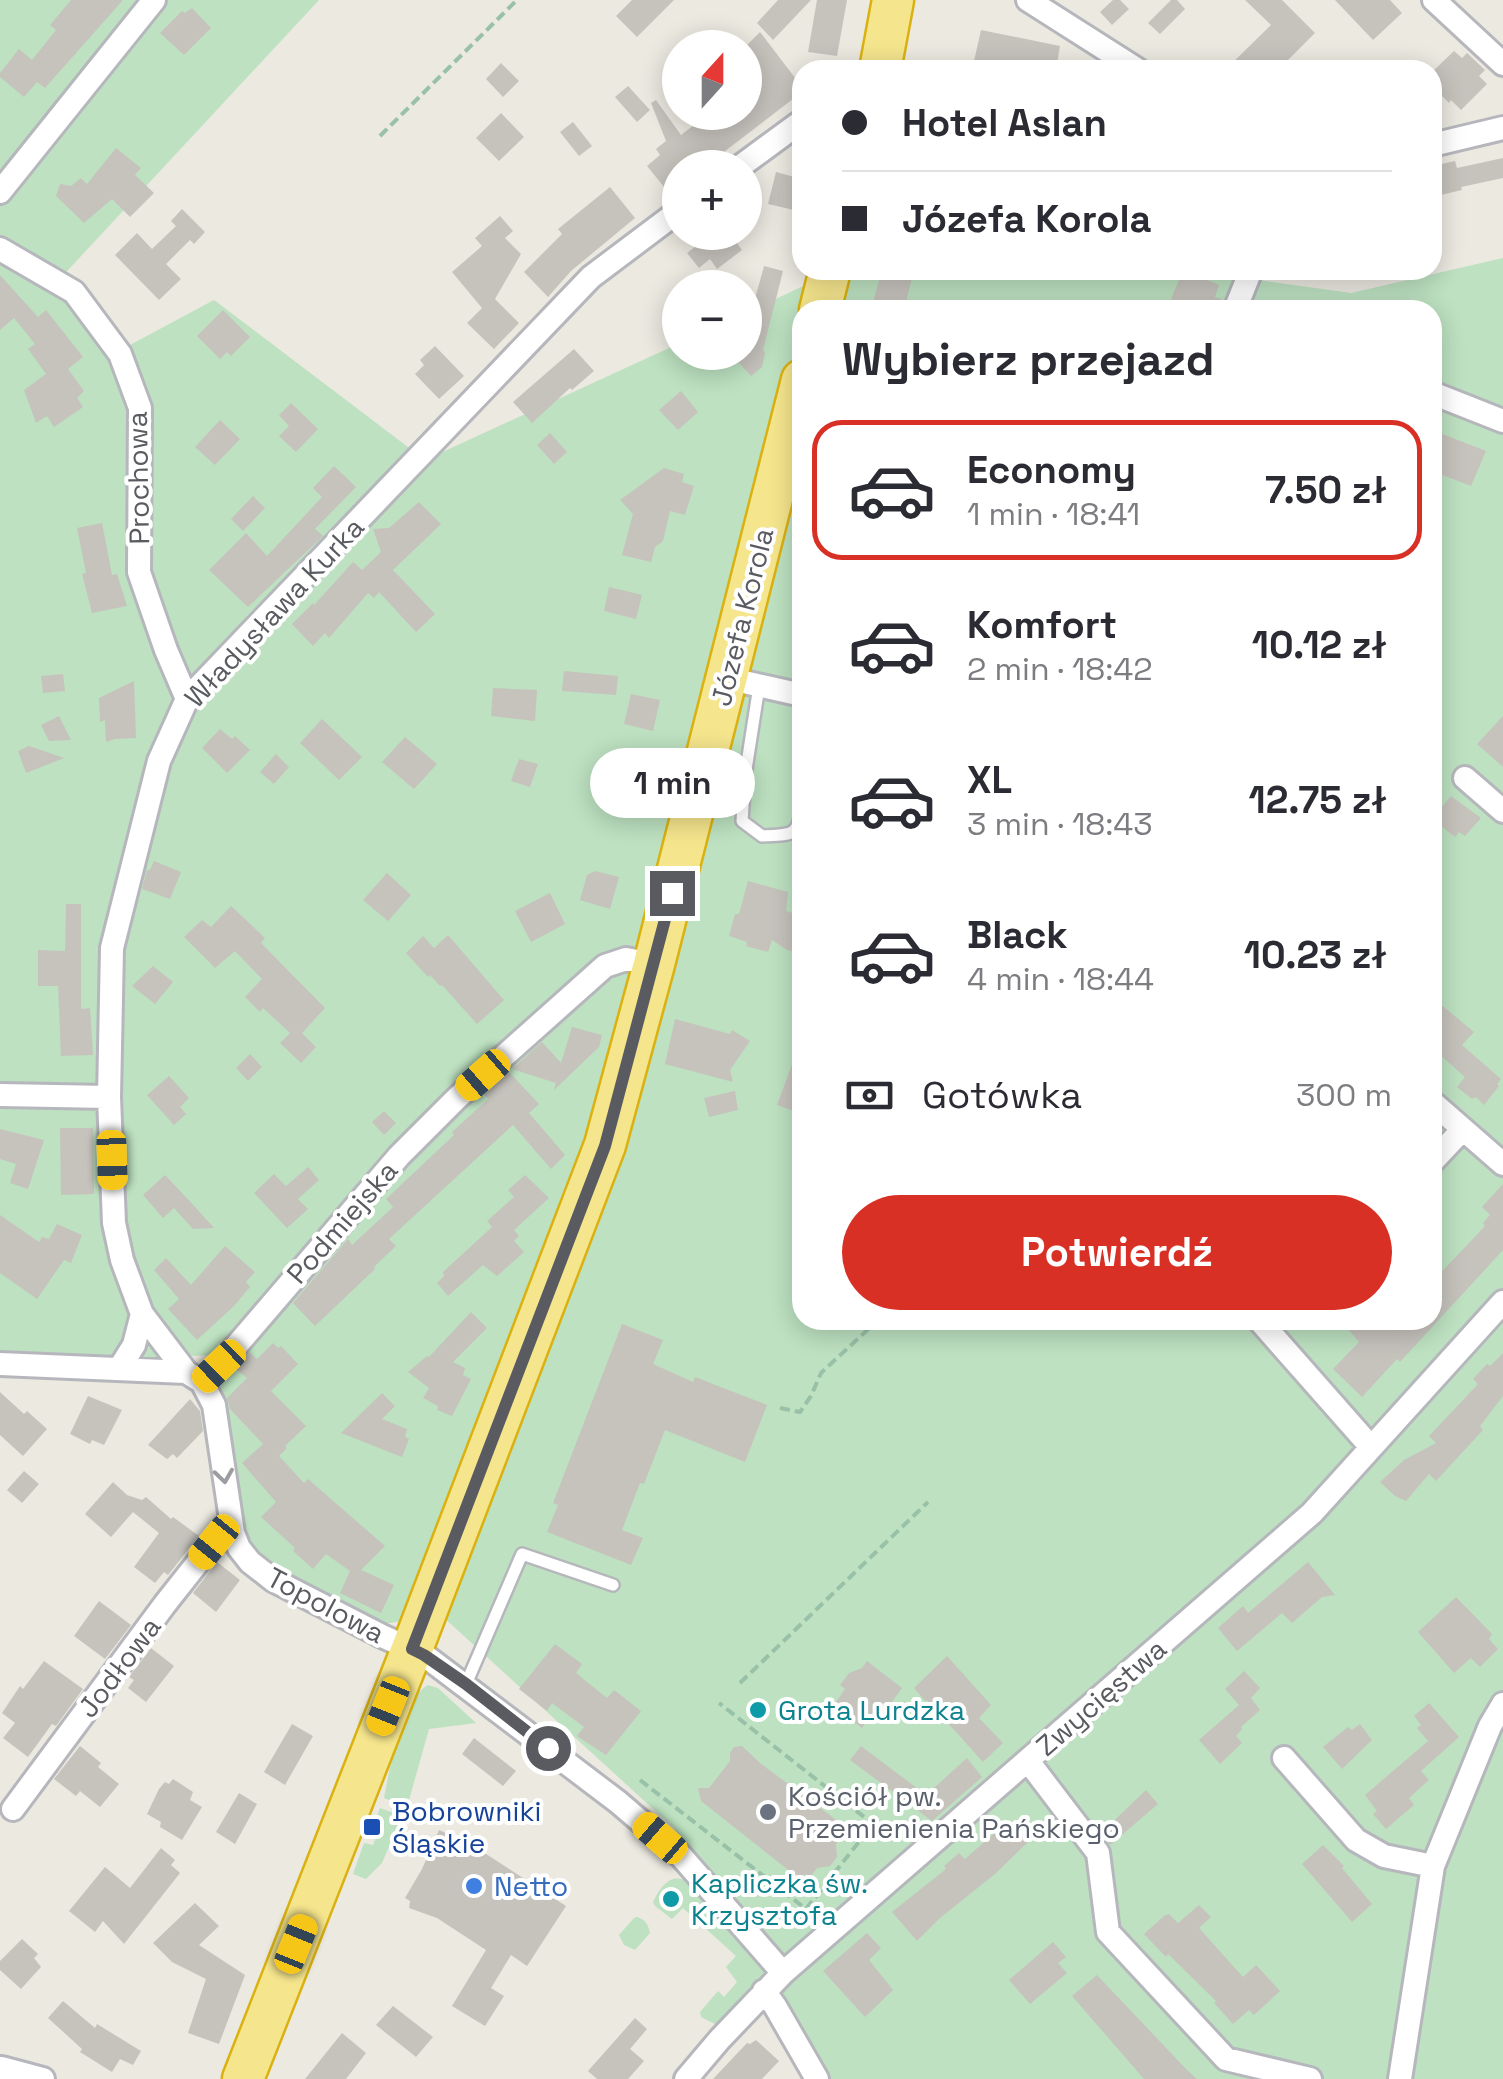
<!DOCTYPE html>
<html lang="pl">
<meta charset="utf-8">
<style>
body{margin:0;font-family:"Space Grotesk",sans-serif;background:#f2f2f3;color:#2b2b33;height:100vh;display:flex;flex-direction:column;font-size:38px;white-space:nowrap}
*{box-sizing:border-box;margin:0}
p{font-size:32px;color:#7c7c81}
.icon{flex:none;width:55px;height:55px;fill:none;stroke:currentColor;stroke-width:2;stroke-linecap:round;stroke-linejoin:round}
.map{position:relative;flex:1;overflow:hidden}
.panel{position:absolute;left:792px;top:300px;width:650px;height:1030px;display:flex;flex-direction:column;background:#fff;border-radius:30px;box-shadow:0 5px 25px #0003}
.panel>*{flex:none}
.guide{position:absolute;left:792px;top:60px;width:650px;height:220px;border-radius:30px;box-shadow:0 5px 25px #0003;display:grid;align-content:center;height:220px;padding:0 50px;background:#fff}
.needle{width:65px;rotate:21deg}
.tools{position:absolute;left:662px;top:30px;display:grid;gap:20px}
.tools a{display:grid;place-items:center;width:100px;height:100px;border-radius:50%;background:#fff;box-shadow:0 5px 25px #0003;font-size:50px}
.end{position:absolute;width:45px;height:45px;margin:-22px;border:12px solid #595b60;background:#fff;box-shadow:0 0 0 5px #fff}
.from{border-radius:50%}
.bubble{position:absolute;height:70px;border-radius:35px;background:#fff;box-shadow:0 5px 25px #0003;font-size:32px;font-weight:700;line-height:70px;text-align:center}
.car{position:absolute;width:30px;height:60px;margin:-30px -15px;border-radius:12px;box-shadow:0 0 8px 2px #0007;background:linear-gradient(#f5c518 24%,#345 0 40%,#f5c518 0 76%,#345 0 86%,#f5c518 0)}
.guide b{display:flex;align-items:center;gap:35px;height:95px;font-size:38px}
.guide b+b{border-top:2px solid #e1e1e2}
.guide i{width:25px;height:25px;background:#2b2b33}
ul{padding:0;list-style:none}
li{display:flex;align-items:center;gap:30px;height:140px;margin:0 20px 15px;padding:0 30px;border:5px solid transparent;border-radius:30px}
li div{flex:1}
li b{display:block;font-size:38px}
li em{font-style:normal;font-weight:700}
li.on{border-color:#d93025}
li>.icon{width:90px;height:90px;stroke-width:1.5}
h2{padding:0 50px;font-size:45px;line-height:120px}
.pay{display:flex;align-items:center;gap:25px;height:110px;padding:0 50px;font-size:38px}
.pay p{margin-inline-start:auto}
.action{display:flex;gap:20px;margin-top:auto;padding:20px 50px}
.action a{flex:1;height:115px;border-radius:60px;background:#d93025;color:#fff;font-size:40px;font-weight:700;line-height:115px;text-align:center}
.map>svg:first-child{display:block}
.green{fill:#bde1c1;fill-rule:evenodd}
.building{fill:#c6c3bd}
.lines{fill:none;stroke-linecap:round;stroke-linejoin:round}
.lane-casing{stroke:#b6b7bc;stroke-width:16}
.street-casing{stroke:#b6b7bc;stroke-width:28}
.highway-casing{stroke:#dbb110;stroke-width:45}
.path{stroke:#98c1a7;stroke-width:4;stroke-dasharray:10 5;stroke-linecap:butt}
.lane{stroke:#fff;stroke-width:11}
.street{stroke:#fff;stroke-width:22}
.highway{stroke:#f5e58d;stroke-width:40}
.oneway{stroke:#9b9da0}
.route{stroke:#595b60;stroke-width:12}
.culture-dot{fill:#0f9aa8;stroke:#fff;stroke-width:4}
.worship-dot{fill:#6b7280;stroke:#fff;stroke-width:4}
.transit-dot{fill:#1a4fb4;stroke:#fff;stroke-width:4}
.shop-dot{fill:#3f7fe0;stroke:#fff;stroke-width:4}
.labels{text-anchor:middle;stroke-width:8;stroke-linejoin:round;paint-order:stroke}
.street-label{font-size:28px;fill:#595b60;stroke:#fff}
.culture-label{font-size:28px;fill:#0d838f;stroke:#fff;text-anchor:start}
.worship-label{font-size:28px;fill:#5b616d;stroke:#fff;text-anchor:start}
.transit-label{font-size:28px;fill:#164399;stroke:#fff;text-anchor:start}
.shop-label{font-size:28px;fill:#366cbe;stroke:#fff;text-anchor:start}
</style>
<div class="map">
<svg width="1503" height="2079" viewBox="0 0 1503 2079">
<rect width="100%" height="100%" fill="#ebe9e0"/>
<!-- green -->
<path class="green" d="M0 0H319L56 283 128 346 214 300 425 460 680 343V352H745V313L838 270H1223L1237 277 1351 293 1503 258V2079H812L754 1987 722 2023 715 2024 701 2017 700 2012 718 1991 724 1997 737 1982 726 1967 736 1956 683 1908 672 1919 655 1906 653 1902C673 1860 691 1883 713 1904L674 1828 441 1615 377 1625 248 1554 231 1490 217 1355 106 1359 0 1353ZM802 310H1432V1320H802Z
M428 1685 438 1688 476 1723 429 1729 407 1807 384 1798C389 1770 403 1699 428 1685Z
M380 1808 402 1816 382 1863 366 1879 353 1874 364 1843 373 1845 379 1830 373 1827Z
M637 1917C646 1920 648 1924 650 1933L635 1950 624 1945 619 1935 634 1918Z"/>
<!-- building -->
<path class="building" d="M71 0H123L45 88 37 82 24 97 0 77V73L19 49 32 60 56 30 50 25Z
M632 0H674L637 37 616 16Z
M778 0H811L773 40 757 23Z
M817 0H847L837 56 808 52Z
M1113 0H1120L1129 9 1112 25 1100 12Z
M1171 0H1177L1185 9 1160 34 1148 23Z
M1245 0H1282L1315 33 1278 70H1225L1271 25Z
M1335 0H1390L1402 13 1373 40Z
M192 8 211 28 184 55 160 33 182 11 185 13Z
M981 30 1060 46 1056 70 1022 66 1021 70H972Z
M760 32 802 87V92L703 168H680V184L669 193 647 166 660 155 656 149 666 141 651 103 656 100 681 135 711 112H745V47Z
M1454 51 1462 58 1467 53 1485 70 1479 76 1487 84 1461 110 1451 100 1449 103 1432 86V72Z
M501 63 519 81 503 97 486 79Z
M628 86 650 110 637 122 615 97Z
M501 113 524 137 499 161 476 138Z
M573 122 592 146 579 156 560 132Z
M116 148 141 168 135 175 154 193 130 217 112 199 84 223 56 196 60 184 71 186 81 178 87 184Z
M1503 158V178L1461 187 1462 190 1432 197V166L1455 161 1457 168Z
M776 172 802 179V194L798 211 768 204Z
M610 187 635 218 571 271 548 297 524 272 562 234 558 229Z
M182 209 205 232 194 244 190 240 166 264 181 279 159 300 115 255 137 233 152 249 176 226 171 221Z
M500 216 513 231 505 238 521 254 495 299 519 323 494 349 467 323 482 308 452 272 482 246 475 238Z
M714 232H729L742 250 717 269 710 259 699 268 687 253Z
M764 266 783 271 763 350 765 353 762 367 751 376 729 352H745V304L753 306Z
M882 270H914L904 310 873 302Z
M1183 270 1219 285 1215 297 1223 300 1220 310H1200L1171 299Z
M0 275 38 317 46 310 83 357 68 369 84 391 77 398 83 407 54 427 47 416 36 423 24 390 46 374 28 349 35 344 14 318 0 330Z
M223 310 250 337 231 356 227 352 220 359 197 336Z
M435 346 464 376 439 399 415 374 424 365 420 360Z
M574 349 594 371 572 390 570 388 532 423 513 402Z
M681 391 698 412 678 430 659 410Z
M291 403 318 429 296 452 279 436 289 426 279 415Z
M220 420 240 439 215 465 195 447Z
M1432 430 1486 451 1471 486 1432 471Z
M550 433 567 452 554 464 537 445Z
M334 466 356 487 315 529 323 536 248 607 209 570 246 533 267 556 322 497 313 488Z
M664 468 684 474 682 482 694 486 685 515 670 511 663 541 655 547 651 562 622 555 633 514 620 500Z
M253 496 265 508 243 531 231 519Z
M419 502 441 524 393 570 435 614 416 632 379 592 374 598 368 593 329 638 325 633 313 646 292 624 313 603 314 605 353 562 362 570 381 552 373 529 389 528Z
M102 523 112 575 117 574 127 606 92 613 82 574 86 573 77 528Z
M609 587 642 595 636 619 604 611Z
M564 671 618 676 616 695 562 691Z
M63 674 65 691 43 693 41 676Z
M134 681 136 738 115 739 106 742 105 720 100 722 99 698Z
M493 688 537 690 535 721 491 716Z
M631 694 660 700 653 731 624 724Z
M59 716 71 740 49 741 41 725Z
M1503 716V767L1477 744Z
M322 719 362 757 339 780 300 743Z
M220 729 232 739 235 736 250 750 227 773 202 748Z
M405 737 437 764 414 789 382 762Z
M29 746 64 758 26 773 18 751Z
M276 754 289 767 274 784 260 772Z
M519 759 538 764 530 787 511 781Z
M1451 796 1481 818 1465 836 1459 832 1455 837 1432 819Z
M154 861 181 872 170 899 142 889 147 870H150Z
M595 871 619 877 610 909 580 900 587 875Z
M387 873 411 895 388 921 363 900Z
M748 881 788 892 786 911 802 916V936L798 953 787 950 772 940 768 952 746 946 747 942 729 936 735 914H739Z
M550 893 565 924 531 942 515 911Z
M66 904H81V1009L90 1008 93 1055 61 1056 58 986H38V950L65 951Z
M231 906 265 938 261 943 325 1008 302 1033 316 1047 301 1063 280 1043 290 1033 263 1008 260 1012 245 997 262 979 235 951 215 968 184 937 202 920 211 927Z
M448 935 504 1000 477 1024 442 985 440 986 430 975 428 977 406 953 423 936 434 948Z
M153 966 173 982 155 1004 132 986Z
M1432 997 1474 1032 1462 1045 1501 1079 1497 1084 1499 1086 1484 1105 1476 1097 1472 1099 1457 1087 1465 1077 1432 1048Z
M675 1019 730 1034 732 1030 750 1041 730 1070 733 1082 665 1064Z
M572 1027 602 1035 599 1047 554 1090 556 1083 512 1069 542 1042 561 1063Z
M801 1040H802V1114L777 1105Z
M250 1054 262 1067 248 1081 236 1068Z
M509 1072 539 1104 529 1113 565 1155 551 1169 513 1125 389 1239 396 1246 374 1267 375 1269 315 1326 293 1303 348 1239 352 1245 393 1207 386 1199 454 1135 452 1132 488 1099 484 1094Z
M169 1076 189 1098 180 1107 186 1114 174 1125 147 1095Z
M735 1091 738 1110 709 1117 704 1098Z
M384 1111 396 1123 384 1135 372 1122Z
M60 1128H93L94 1194 61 1195Z
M0 1129 44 1140 28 1189 10 1183 16 1164 0 1159Z
M308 1167 319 1180 298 1199 308 1209 287 1228 254 1193 274 1174 286 1186Z
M165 1175 197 1209 214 1228 193 1229 174 1208 163 1218 143 1195Z
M525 1175 549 1198 514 1230 519 1236 514 1241 524 1252 497 1276 483 1265 448 1296 437 1283 444 1276 443 1272 492 1227 487 1221 514 1197 508 1190Z
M1503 1184V1250L1400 1362 1397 1359 1362 1397 1333 1369 1359 1342 1340 1320H1389L1395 1325 1401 1320H1432V1282L1485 1226 1483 1223 1490 1215 1482 1207Z
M0 1215 39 1242 42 1237 49 1239 57 1224 82 1235 71 1263 64 1260 37 1299 0 1273Z
M225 1246 255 1272 246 1282 250 1287 234 1306 197 1340 168 1309 179 1299 154 1270 166 1258 191 1285Z
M471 1312 487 1328 453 1362 465 1368 463 1375 471 1379 452 1416 437 1410 438 1406 423 1398 429 1388 408 1372 427 1356 429 1357Z
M622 1324 663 1340 653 1364 693 1382 695 1377 767 1405 745 1462 665 1430 644 1484 640 1483 622 1530 643 1538 631 1565 547 1532 558 1505 553 1503Z
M273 1343 278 1348 281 1346 298 1364 271 1391 306 1426 285 1446 287 1448 279 1456 304 1483 308 1479 385 1546 361 1570 394 1585 381 1613 340 1593 350 1571 326 1554 313 1569 293 1551 295 1548 261 1517 276 1502 242 1463 263 1444 230 1409 227 1398 247 1378 236 1369 250 1352 257 1359Z
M1503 1353V1396L1480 1426 1483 1430 1436 1481 1429 1474 1406 1501 1395 1496 1380 1482 1404 1460 1436 1443 1429 1436 1478 1384 1473 1379 1487 1364 1490 1366Z
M0 1392 24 1414 27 1411 47 1429 23 1456 0 1435Z
M382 1393 395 1406 382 1419 407 1429 405 1437 409 1439 402 1457 341 1433Z
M88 1396 122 1410 104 1445 92 1440 90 1444 70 1434Z
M190 1399 200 1411 203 1431 177 1458 173 1454 167 1459 148 1445Z
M24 1471 39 1484 22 1503 7 1490Z
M113 1482 127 1495 142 1500 146 1497 171 1519 173 1517 199 1536 168 1575 164 1572 155 1583 134 1567 159 1533 133 1512 111 1537 85 1514Z
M217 1562 240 1580 216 1612 193 1593Z
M1308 1562 1335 1595 1322 1597 1292 1623 1282 1613 1237 1651 1218 1628 1243 1606 1248 1613Z
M1456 1597 1492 1634 1489 1639 1498 1649 1480 1667 1471 1658 1454 1673 1418 1632Z
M99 1601 131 1625 105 1659 74 1636Z
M555 1644 582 1664 576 1673 607 1698 614 1690 641 1711 606 1755 577 1736 584 1727 552 1703 547 1711 519 1689Z
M151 1648 174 1666 146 1702 128 1688 134 1680 129 1677Z
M947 1656 991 1705 979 1718 1003 1743 983 1762 927 1700 925 1701 914 1688Z
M44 1661 83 1689 56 1726 52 1724 28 1757 3 1738 15 1723 2 1713 20 1686 23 1689Z
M867 1661 902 1688 880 1718 873 1713 862 1728 833 1706 845 1689 840 1685 849 1673 862 1668Z
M1244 1671 1260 1688 1251 1698 1260 1710 1241 1727 1242 1729 1236 1736 1242 1743 1220 1764 1199 1740 1239 1705 1225 1689Z
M1429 1703 1459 1737 1421 1771 1429 1780 1409 1798 1414 1805 1386 1829 1373 1814 1377 1811 1365 1795 1428 1741 1417 1728 1421 1725 1414 1716Z
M292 1724 313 1736 285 1785 264 1772Z
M1360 1724 1372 1740 1342 1769 1323 1747 1348 1727 1352 1730Z
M474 1738 516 1771 503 1786 462 1754Z
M80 1746 101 1763 98 1767 119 1784 100 1807 80 1791 76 1796 54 1779Z
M742 1746 760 1763 843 1825 838 1832 842 1836 836 1844 837 1857 830 1866 817 1868 810 1877 806 1874 801 1880 701 1801 698 1788H709L730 1761V1753L734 1747Z
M861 1746 926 1795 967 1758 982 1777 932 1821 850 1760Z
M173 1779 193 1792 190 1800 202 1807 182 1840 160 1827 161 1822 147 1814 159 1789 165 1782 169 1784Z
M1146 1790 1158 1804 1110 1845 1101 1833Z
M239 1793 257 1804 235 1844 216 1832Z
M1009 1820 1029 1841 995 1874 940 1918 917 1941 892 1912 946 1869 944 1866 959 1853 965 1859Z
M439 1830 484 1849 483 1852 566 1906 527 1966 511 1955 491 1988 504 1996 485 2026 452 2006 486 1950 437 1918 409 1908 410 1901 405 1898 422 1869Z
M1323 1845 1344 1866 1342 1868 1372 1904 1352 1922 1302 1864Z
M161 1848 175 1860 171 1865 180 1873 124 1944 103 1921 95 1932 69 1911 105 1867 130 1888Z
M195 1903 219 1926 199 1945 245 1975 219 2044 188 2033 206 1979 172 1962 153 1943Z
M1199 1905 1211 1917 1199 1928 1243 1977 1256 1965 1280 1991 1254 2015 1249 2010 1233 2024 1214 2003 1216 2001 1168 1954 1166 1957 1144 1934 1164 1916 1169 1914 1178 1923Z
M867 1933 881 1948 869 1960 893 1990 865 2017 823 1971Z
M22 1939 38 1954 34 1958 41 1967 21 1989 0 1970V1961Z
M1053 1942 1066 1957 1058 1963 1067 1973 1030 2004 1009 1980Z
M1097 1975 1186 2069 1197 2079H1144L1072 1996Z
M63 2001 95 2028 97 2024 141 2051 133 2065 120 2059 112 2072 80 2052 82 2049 48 2018Z
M393 2006 433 2037 416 2057 376 2025Z
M635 2018 647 2029 630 2049 644 2061 628 2079H597L588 2071Z
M342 2033 366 2053 346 2079H305Z
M756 2040 779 2061 762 2079H713L747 2043 750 2044Z"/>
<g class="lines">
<!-- lane casing -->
<g class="lane-casing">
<path id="lane" d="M759 686 745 776 742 821 762 836C789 834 797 839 802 809
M466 1684 522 1554 613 1585"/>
</g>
<!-- street casing -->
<g class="street-casing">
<path id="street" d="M1028 0 1138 70
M1434 0 1503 64
M1432 145 1503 128
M738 168 802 121
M0 192 154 0
M0 249 74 292 120 354 140 408 139 572 166 650 187 699
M1235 310 1251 270
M1432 393 1503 421
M726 678 802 695
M1465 778 1503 811
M0 1095 109 1097
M1432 1102 1503 1164
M1432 1162 1463 1129
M1259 1320 1370 1446
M0 1364 186 1372 202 1382 214 1405 233 1533 239 1548 250 1562 273 1580 382 1636 424 1655 618 1802 681 1856 783 1973
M119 1369 134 1345 142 1314
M186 1372 142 1314 122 1260 114 1223 109 1097 112 948 159 761 187 699 591 277 680 210
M202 1382 219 1366 399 1156 457 1098 605 966 626 959 654 964
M1284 1758 1356 1840 1384 1856 1433 1866
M1028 1761 1098 1853 1108 1932 1226 2059 1310 2079
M13 1809 165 1604 214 1542 233 1533
M764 1991 775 2006 817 2079
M0 2070 2 2068 43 2079
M686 2079 720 2039 783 1973 1312 1513 1503 1302
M1400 2079 1433 1866 1490 1726 1503 1704"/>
</g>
<!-- highway casing -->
<g class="highway-casing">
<path id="highway" d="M880 70 893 0
M820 310 830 270
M243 2079 412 1649 605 1145 654 964 802 380"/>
</g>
<!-- path -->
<path class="path" d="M380 136 517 0
M780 1408 800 1412 811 1396 821 1373 878 1320
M740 1683 928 1502
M640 1780 806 1909 873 1824 719 1703"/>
<!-- lane -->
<use href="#lane" class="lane"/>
<!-- street -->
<use href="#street" class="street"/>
<!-- highway -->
<use href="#highway" class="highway"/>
</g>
<!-- one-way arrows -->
<defs><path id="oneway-chevron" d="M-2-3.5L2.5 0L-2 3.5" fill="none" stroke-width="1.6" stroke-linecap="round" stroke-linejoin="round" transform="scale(2.5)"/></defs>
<use class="oneway" href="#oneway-chevron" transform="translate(224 1476) rotate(82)"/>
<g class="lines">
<!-- route -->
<path class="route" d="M548 1748 466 1684 424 1655 412 1649 605 1146 672 893"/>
</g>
<!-- markers -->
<g class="culture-dot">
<circle cx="758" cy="1710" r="10"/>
<circle cx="671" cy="1899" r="10"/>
</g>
<circle class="worship-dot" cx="768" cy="1812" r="10"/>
<rect class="transit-dot" x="362" y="1817" width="20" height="20" rx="5"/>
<circle class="shop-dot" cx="474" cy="1886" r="10"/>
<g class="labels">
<!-- street labels -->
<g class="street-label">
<text transform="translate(138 478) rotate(-91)" y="10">Prochowa</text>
<text transform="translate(274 612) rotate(-47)" y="10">Władysława Kurka</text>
<text transform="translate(742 617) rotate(-76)" y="10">Józefa Korola</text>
<text transform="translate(342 1222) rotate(-49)" y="10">Podmiejska</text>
<text transform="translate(326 1605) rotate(28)" y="10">Topolowa</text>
<text transform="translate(119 1667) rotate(-53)" y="10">Jodłowa</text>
<text transform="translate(1101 1697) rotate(-41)" y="10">Zwycięstwa</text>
</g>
<!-- culture labels -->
<g class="culture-label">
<text x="778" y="1720">Grota Lurdzka</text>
<text x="691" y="1893">Kapliczka św.<tspan x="691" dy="32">Krzysztofa</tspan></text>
</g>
<!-- worship labels -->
<g class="worship-label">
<text x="788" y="1806">Kościół pw.<tspan x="788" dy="32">Przemienienia Pańskiego</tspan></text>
</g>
<!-- transit labels -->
<g class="transit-label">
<text x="392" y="1821">Bobrowniki<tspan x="392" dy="32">Śląskie</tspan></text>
</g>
<!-- shop labels -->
<g class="shop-label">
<text x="494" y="1896">Netto</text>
</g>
</g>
</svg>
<div class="tools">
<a><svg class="needle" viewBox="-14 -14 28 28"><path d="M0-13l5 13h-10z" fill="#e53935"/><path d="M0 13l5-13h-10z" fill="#7c7c81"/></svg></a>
<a>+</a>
<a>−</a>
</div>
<i class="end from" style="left:548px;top:1748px"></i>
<i class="end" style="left:672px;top:893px"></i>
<div class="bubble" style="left:590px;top:748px;width:165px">1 min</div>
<i class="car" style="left:483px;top:1075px;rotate:229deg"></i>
<i class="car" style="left:112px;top:1160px;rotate:178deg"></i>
<i class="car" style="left:219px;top:1366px;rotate:226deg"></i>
<i class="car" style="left:214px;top:1542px;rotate:219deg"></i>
<i class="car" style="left:388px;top:1706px;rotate:202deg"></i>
<i class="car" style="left:660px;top:1838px;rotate:311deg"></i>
<i class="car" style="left:296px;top:1944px;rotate:22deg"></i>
<div class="guide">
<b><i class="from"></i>Hotel Aslan</b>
<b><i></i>Józefa Korola</b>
</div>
<section class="panel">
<h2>Wybierz przejazd</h2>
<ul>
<li class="on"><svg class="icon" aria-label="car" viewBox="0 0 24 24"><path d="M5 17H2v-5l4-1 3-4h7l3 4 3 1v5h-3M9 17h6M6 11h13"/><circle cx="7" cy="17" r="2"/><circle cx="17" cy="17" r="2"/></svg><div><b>Economy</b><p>1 min · 18:41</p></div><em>7.50 zł</em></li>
<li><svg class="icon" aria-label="car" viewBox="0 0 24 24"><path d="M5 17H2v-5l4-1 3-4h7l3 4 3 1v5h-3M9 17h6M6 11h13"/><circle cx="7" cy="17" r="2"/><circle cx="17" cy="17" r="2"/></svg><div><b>Komfort</b><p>2 min · 18:42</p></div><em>10.12 zł</em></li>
<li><svg class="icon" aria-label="car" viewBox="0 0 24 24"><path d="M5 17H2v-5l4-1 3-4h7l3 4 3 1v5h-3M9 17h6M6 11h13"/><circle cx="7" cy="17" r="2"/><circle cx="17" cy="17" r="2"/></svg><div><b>XL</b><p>3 min · 18:43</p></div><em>12.75 zł</em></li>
<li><svg class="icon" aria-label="car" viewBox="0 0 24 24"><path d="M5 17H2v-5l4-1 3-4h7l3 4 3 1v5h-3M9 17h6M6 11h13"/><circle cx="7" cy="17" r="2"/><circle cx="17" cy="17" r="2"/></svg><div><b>Black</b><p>4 min · 18:44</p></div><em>10.23 zł</em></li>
</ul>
<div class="pay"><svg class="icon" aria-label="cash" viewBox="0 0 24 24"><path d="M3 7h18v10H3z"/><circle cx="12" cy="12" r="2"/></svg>Gotówka<p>300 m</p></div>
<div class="action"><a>Potwierdź</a></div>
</section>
</div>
